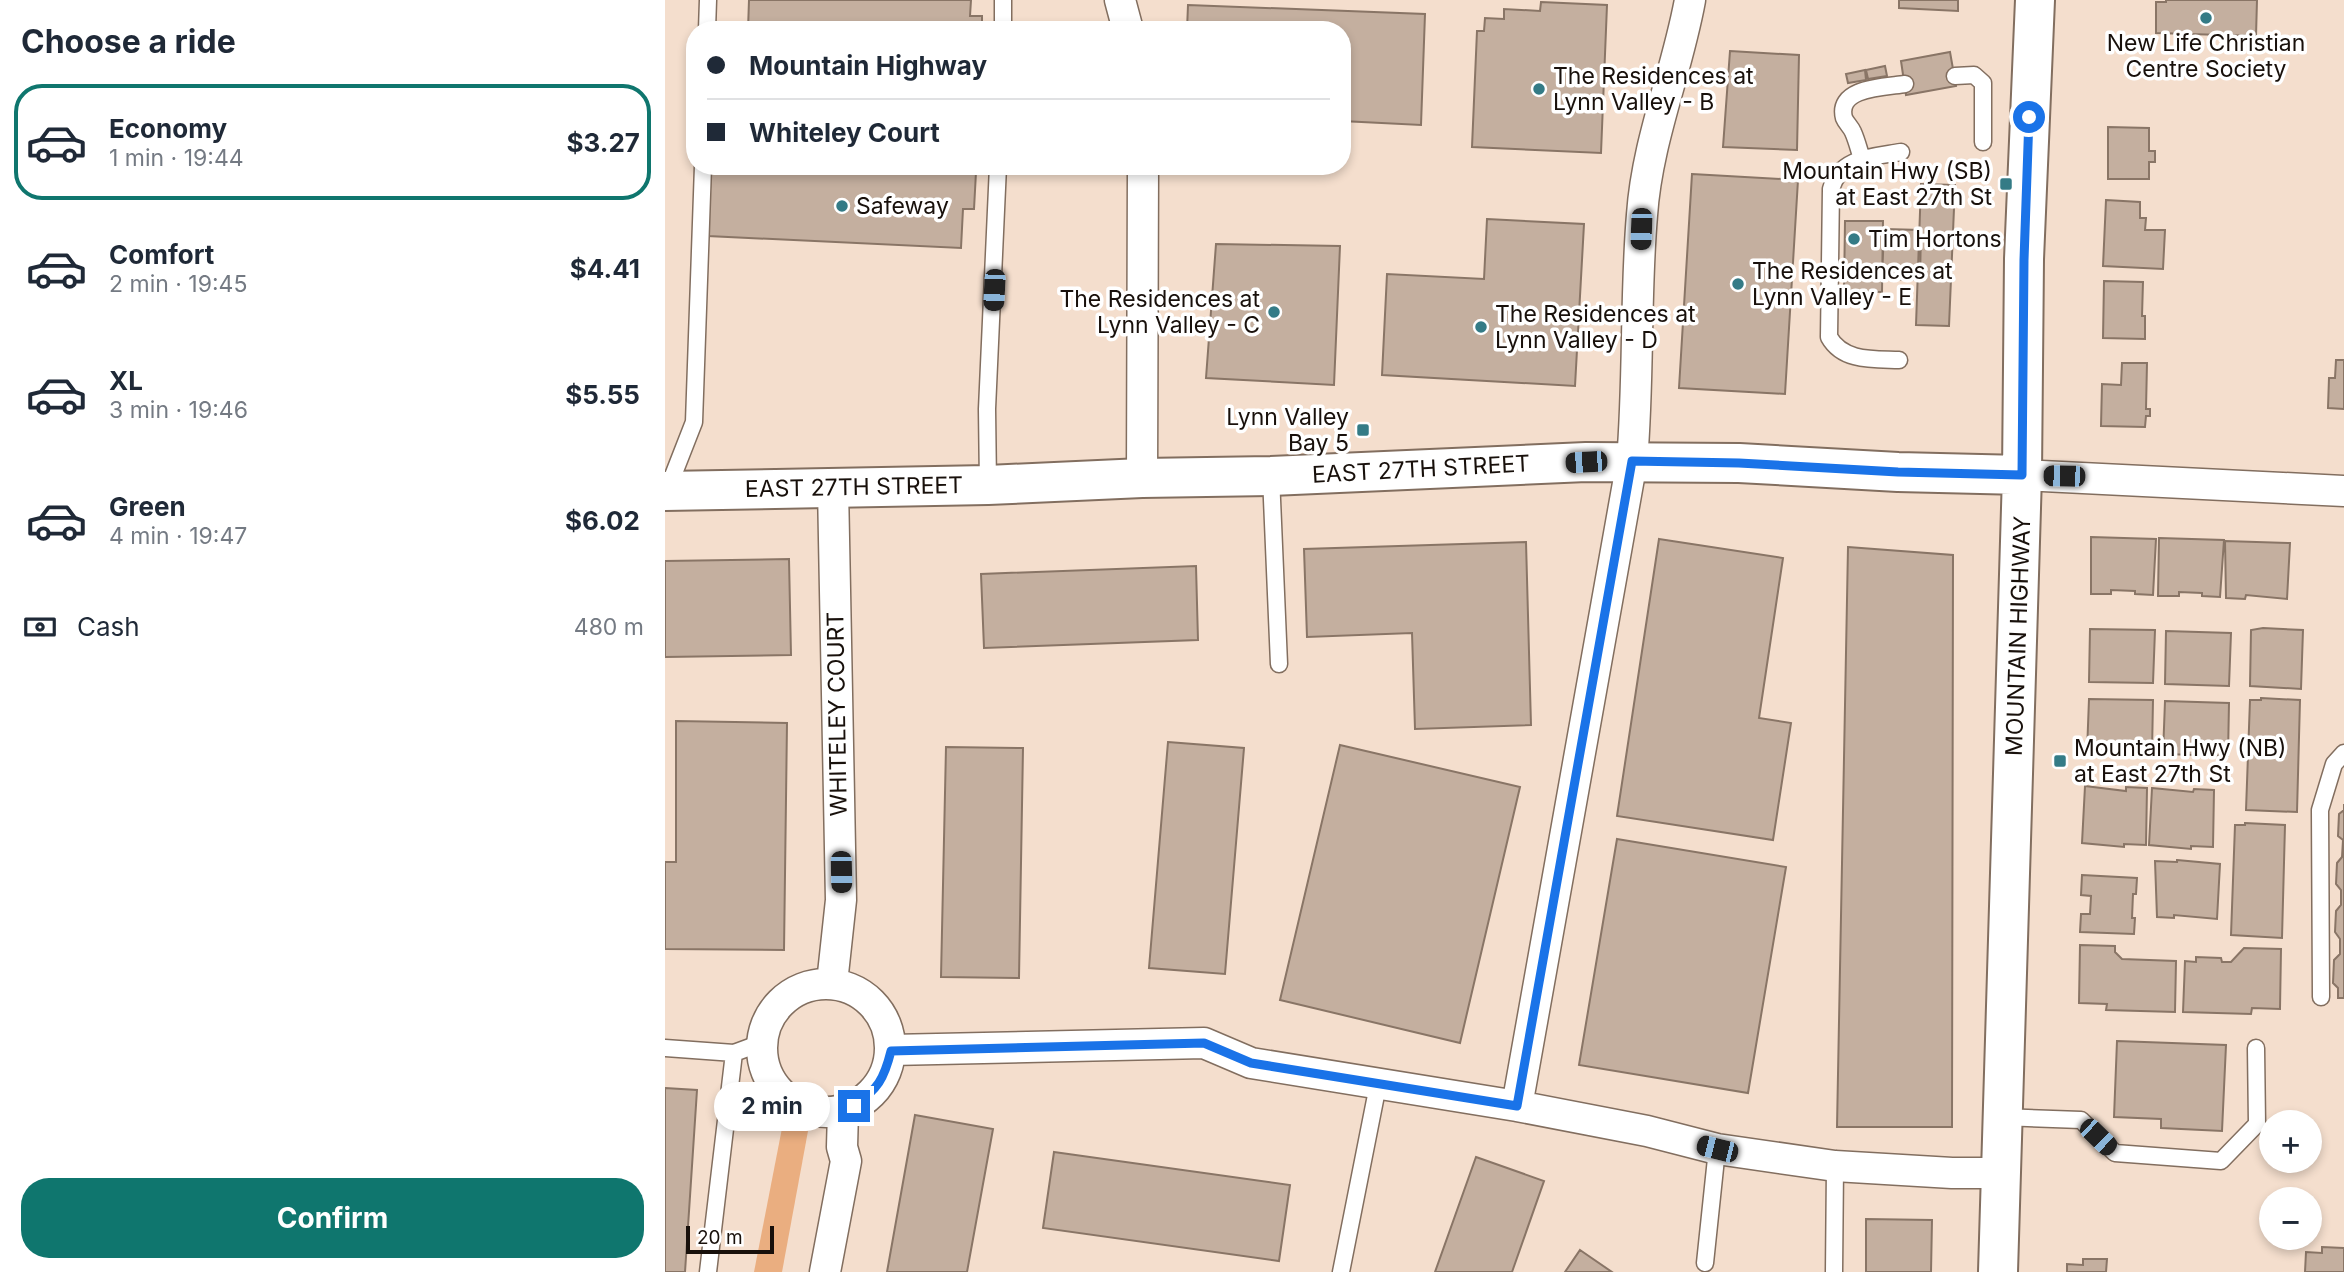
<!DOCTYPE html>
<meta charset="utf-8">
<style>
body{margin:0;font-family:Inter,sans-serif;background:#f2f2f3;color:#1f2937;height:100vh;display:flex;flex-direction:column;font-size:26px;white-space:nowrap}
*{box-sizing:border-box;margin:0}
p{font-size:23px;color:#747a83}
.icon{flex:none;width:38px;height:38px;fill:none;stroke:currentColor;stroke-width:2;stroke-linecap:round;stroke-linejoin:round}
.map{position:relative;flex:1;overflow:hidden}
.details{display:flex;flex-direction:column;background:#fff;width:665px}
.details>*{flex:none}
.banner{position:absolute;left:21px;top:21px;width:665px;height:154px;border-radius:28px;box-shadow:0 4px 10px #0003;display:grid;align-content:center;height:154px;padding:0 21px;background:#fff}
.controls{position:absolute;left:1594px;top:1110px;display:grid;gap:14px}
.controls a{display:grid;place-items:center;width:63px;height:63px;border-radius:50%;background:#fff;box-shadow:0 4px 10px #0003;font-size:35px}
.scale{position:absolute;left:21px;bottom:18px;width:88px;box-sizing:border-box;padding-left:7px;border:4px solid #18100b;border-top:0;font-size:19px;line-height:24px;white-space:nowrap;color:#18100b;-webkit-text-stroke:5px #fff;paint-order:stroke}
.end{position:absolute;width:32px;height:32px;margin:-16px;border:9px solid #1a73e8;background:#fff;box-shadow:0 0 0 4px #fff}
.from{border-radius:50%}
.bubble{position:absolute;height:49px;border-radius:24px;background:#fff;box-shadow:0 4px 10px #0003;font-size:23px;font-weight:700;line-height:49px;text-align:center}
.car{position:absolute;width:21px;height:42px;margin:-21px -10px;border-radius:9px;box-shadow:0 0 5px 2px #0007;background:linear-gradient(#222 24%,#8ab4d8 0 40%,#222 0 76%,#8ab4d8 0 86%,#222 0)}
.banner b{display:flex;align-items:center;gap:24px;height:66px;font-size:26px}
.banner b+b{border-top:2px solid #e0e1e3}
.banner i{width:18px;height:18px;background:#1f2937}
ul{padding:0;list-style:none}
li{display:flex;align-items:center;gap:21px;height:116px;margin:0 14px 10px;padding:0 7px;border:4px solid transparent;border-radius:28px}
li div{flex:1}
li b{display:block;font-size:26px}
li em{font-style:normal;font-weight:700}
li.active{border-color:#0f766e}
li>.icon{width:63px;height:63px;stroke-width:1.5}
h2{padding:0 21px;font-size:32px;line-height:84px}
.pay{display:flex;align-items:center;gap:18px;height:77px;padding:0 21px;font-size:26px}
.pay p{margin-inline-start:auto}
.cta{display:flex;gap:14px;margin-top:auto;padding:14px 21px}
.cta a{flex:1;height:80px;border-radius:28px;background:#0f766e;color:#fff;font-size:28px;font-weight:700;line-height:80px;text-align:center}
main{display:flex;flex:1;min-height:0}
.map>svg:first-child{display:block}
.green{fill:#eaae80}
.building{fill:#c4af9f;stroke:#897566;stroke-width:2}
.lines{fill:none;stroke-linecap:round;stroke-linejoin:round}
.lane-casing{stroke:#826e5f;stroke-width:19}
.street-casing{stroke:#826e5f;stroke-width:33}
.secondary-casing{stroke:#826e5f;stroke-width:42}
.lane{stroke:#fff;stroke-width:16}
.street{stroke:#fff;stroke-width:30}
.secondary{stroke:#fff;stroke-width:38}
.route{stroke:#1a73e8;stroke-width:9}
.poi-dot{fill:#347b86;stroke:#fff;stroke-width:2.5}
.labels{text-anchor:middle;stroke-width:7;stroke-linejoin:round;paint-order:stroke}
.poi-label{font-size:23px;fill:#18100b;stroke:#fff;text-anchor:start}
.street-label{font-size:23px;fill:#18100b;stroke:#fff}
</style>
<main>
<section class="details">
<h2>Choose a ride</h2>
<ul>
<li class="active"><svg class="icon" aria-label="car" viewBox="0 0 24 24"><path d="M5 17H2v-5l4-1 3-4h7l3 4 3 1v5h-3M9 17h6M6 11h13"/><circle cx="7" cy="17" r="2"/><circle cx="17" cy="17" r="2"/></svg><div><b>Economy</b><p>1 min · 19:44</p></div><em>$3.27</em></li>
<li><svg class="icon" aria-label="car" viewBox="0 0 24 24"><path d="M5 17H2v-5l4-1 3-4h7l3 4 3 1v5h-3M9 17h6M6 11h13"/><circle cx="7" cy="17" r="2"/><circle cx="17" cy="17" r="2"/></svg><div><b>Comfort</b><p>2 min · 19:45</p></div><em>$4.41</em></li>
<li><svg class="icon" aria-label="car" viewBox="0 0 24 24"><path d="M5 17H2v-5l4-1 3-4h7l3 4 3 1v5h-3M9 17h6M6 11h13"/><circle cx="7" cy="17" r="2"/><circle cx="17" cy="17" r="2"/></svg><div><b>XL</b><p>3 min · 19:46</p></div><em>$5.55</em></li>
<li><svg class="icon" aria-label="car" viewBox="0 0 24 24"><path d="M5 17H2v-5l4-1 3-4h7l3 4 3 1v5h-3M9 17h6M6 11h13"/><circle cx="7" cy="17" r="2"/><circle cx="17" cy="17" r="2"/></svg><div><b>Green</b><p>4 min · 19:47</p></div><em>$6.02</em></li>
</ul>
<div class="pay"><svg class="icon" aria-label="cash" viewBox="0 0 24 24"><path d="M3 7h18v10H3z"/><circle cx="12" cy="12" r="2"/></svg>Cash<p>480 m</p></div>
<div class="cta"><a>Confirm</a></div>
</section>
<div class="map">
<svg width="1679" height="1272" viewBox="0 0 1679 1272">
<rect width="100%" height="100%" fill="#f4decd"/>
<!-- green -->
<path class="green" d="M118 1123 143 1131 117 1272H89Z"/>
<!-- building -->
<path class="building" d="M84 0H306L305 16H317V30H83Z
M1234 0H1293V11L1234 8Z
M1501 0H1592L1591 36 1491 33V2H1501Z
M876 2 942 5 936 153 807 147 812 31H819L820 18 839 19V9L875 11Z
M523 5 760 14 756 125 677 121V30H522Z
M1065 51 1134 55 1132 150 1058 147Z
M1285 52 1291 86 1241 95 1236 61Z
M1220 66 1222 76 1203 79 1201 70Z
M1200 70 1201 80 1183 83 1181 74Z
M1443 127 1484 128V151H1490V162H1484V179H1443Z
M77 166H308L307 172H311L309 209H298L296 248 43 236 46 168 76 169Z
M1027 174 1133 180 1120 394 1014 388Z
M1256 184 1290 185 1284 326 1251 325Z
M1441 200 1475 202V218H1481L1480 230H1500L1498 269 1438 266Z
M822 219 919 224 910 386 717 375 722 274 819 279Z
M1180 221H1218L1217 292 1179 291Z
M1219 229 1256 230 1255 280 1217 279Z
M551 244 675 246 669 385 541 378Z
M1439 281 1478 282 1477 316H1480V339L1438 338Z
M1671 360H1679V409L1663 408 1664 378H1670Z
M1457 363H1482L1481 409H1485V416H1481L1480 427 1436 426 1437 384 1456 385Z
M1426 537 1491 539 1488 595 1470 594V591L1446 590V594H1426Z
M1494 538 1559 540 1555 597 1537 596V593L1514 592V596H1493Z
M994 539 1118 558 1094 718 1126 723 1108 840 952 816Z
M1560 541 1625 543 1622 599 1581 595 1580 599 1561 598Z
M861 542 866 725 750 729 747 633 642 637 639 549Z
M1183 547 1288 555 1287 1127H1172Z
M124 559 126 655 0 657V561Z
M531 566 533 640 319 648 316 574Z
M1598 628 1638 630 1636 689 1585 686 1586 630Z
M1425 629 1490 630 1488 683 1424 682Z
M1501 631 1566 633 1564 686 1500 684Z
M1596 698 1635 700 1632 812 1581 810 1585 700H1596Z
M1424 699 1488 700 1487 753 1422 752Z
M1500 701 1564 703 1563 756 1498 754Z
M11 721 122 723 119 950 0 949V862H11Z
M503 742 579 748 560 974 484 968Z
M675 745 855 787 795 1043 615 1000Z
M281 747 358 748 354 978 276 977Z
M1420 786 1461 791V787L1482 788 1481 845 1459 844V847L1417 843Z
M1487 788 1528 792 1529 789 1549 790 1548 847 1526 846V849L1484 845Z
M1679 804V998H1673V988L1668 983 1669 960 1675 954V939L1670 932 1671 911 1676 905V890L1671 884 1672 863 1677 857 1678 840 1673 836 1674 814 1679 810Z
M1580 823 1620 825 1617 938 1566 935 1570 825H1580Z
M952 839 1121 867 1083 1093 914 1065Z
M1512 860 1555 864 1552 919 1509 915V918L1492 917 1490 861 1512 862Z
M1417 875 1472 878 1471 894H1468L1467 918H1470L1469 934 1415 932 1416 914H1425L1426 896 1416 895Z
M1415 945 1450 946V952L1457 959 1511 961 1510 1012 1441 1010 1442 1004 1414 1003Z
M1579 948 1616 949 1615 1009 1587 1008 1586 1014 1518 1012 1520 961 1531 962V957L1556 958 1557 962H1566Z
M1452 1041 1561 1045 1557 1131 1496 1128V1119L1449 1117Z
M0 1088 32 1090 20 1272H0Z
M250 1115 328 1129 302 1272H222Z
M389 1152 625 1185 614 1261 378 1228Z
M811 1157 879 1181 847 1272H770Z
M1201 1219 1267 1220 1266 1272H1201Z
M1657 1247 1679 1248V1272H1640L1641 1252 1657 1253Z
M915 1250 947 1272H900Z
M1418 1259H1442L1441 1272H1402V1264L1418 1265Z"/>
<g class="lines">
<!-- lane casing -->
<g class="lane-casing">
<path id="lane" d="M42 30 43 0
M338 30V0
M1290 76 1309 75 1318 83V142
M1197 159C1194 150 1192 141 1188 132 1186 127 1181 123 1179 118 1171 87 1221 87 1240 84
M1234 360C1209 359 1178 362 1164 337L1166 189C1175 157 1208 157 1236 152
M606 476 614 664
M323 485 322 409 333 166
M2 491 29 422 38 166
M1656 997 1655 810 1669 764 1679 753
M0 1048 69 1053 96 1043
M1337 1117 1416 1120 1450 1153 1556 1161 1592 1124 1591 1048
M1040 1263 1052 1149
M43 1272 69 1053
M676 1272 713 1085
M1169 1272 1170 1166"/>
</g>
<!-- street casing -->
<g class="street-casing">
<path id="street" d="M455 0 463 30
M1357 475 1679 491
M477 478 478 166
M167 983 176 900 168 487
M97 1048a64 64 0 1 1 128 0a64 64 0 1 1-128 0Z
M226 1050 539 1043 586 1063 852 1106 982 1131 1052 1149 1170 1166 1287 1173H1335
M852 1106 967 461C974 379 970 296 977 215 982 141 1012 72 1025 0
M160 1272 181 1161 177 1147 178 1111"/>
</g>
<!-- secondary casing -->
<g class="secondary-casing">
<path id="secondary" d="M0 491 323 485 477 478 606 476 921 462 1074 463 1233 472 1357 475
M1333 1272 1357 475 1359 259 1370 0"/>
</g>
<!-- lane -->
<use href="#lane" class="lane"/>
<!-- street -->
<use href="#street" class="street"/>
<!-- secondary -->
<use href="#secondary" class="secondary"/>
</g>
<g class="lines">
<!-- route -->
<path class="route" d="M189 1106C213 1089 219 1079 226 1051L539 1043 586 1063 852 1106 967 461 1074 463 1233 472 1357 475 1359 260 1364 117"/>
</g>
<!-- markers -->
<g class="poi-dot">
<circle cx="1541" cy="18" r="7"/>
<circle cx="874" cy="89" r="7"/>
<rect x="1334" y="177" width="14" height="14" rx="3.5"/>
<circle cx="177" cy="206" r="7"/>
<circle cx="1189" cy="239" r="7"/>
<circle cx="1073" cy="284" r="7"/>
<circle cx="609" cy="312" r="7"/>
<circle cx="816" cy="327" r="7"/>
<rect x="691" y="423" width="14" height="14" rx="3.5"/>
<rect x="1388" y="754" width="14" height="14" rx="3.5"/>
</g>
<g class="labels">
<!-- poi labels -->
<g class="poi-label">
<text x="1541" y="51" text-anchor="middle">New Life Christian<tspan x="1541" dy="26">Centre Society</tspan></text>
<text x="888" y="84">The Residences at<tspan x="888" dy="26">Lynn Valley - B</tspan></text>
<text x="1327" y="179" text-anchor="end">Mountain Hwy (SB)<tspan x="1327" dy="26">at East 27th St</tspan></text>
<text x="191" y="214">Safeway</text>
<text x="1203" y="247">Tim Hortons</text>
<text x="1087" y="279">The Residences at<tspan x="1087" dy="26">Lynn Valley - E</tspan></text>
<text x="595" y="307" text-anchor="end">The Residences at<tspan x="595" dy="26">Lynn Valley - C</tspan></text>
<text x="830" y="322">The Residences at<tspan x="830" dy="26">Lynn Valley - D</tspan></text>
<text x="684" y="425" text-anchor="end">Lynn Valley<tspan x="684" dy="26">Bay 5</tspan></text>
<text x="1409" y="756">Mountain Hwy (NB)<tspan x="1409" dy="26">at East 27th St</tspan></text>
</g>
<!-- street labels -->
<g class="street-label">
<text transform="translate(756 469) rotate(-3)" y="8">EAST 27TH STREET</text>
<text transform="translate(189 487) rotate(-1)" y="8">EAST 27TH STREET</text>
<text transform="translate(1353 636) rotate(-88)" y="8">MOUNTAIN HIGHWAY</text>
<text transform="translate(172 714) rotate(-91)" y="8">WHITELEY COURT</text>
</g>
</g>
</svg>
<div class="controls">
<a>+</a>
<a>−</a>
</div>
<div class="scale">20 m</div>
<i class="end from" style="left:1364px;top:117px"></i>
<i class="end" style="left:189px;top:1106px"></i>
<div class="bubble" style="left:49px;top:1082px;width:116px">2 min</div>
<i class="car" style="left:976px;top:229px;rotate:182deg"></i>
<i class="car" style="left:329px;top:290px;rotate:183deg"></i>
<i class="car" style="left:921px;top:462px;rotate:267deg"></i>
<i class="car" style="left:1399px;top:476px;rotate:271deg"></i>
<i class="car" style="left:176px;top:872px;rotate:179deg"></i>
<i class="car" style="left:1433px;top:1137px;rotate:134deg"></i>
<i class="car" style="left:1052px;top:1149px;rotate:284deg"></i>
<div class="banner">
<b><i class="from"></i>Mountain Highway</b>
<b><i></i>Whiteley Court</b>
</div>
</div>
</main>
